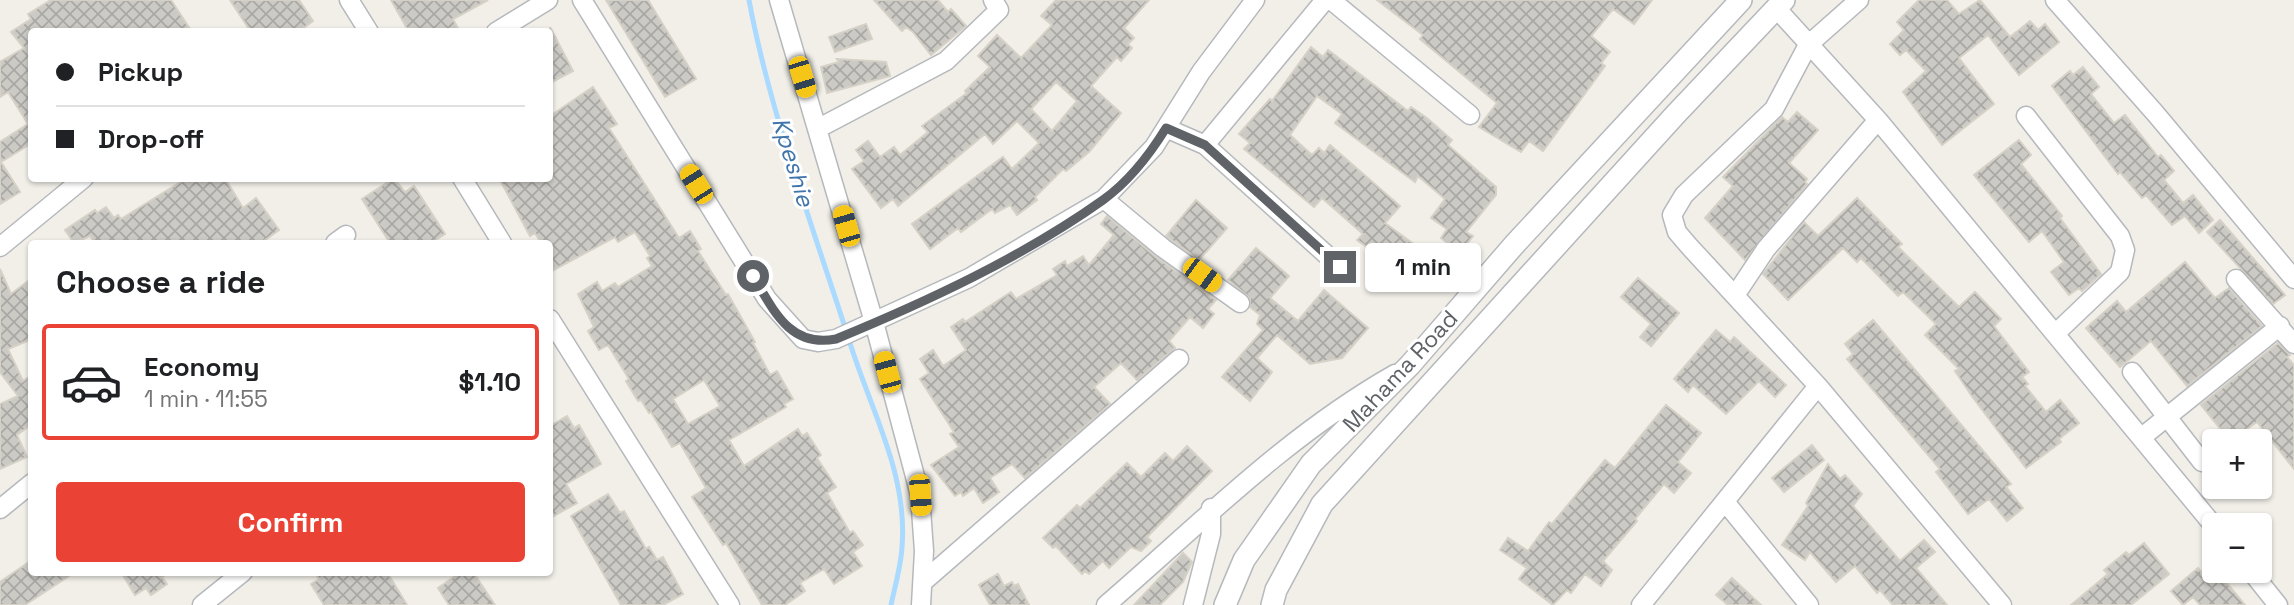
<!DOCTYPE html>
<meta charset="utf-8">
<style>
body{margin:0;font-family:"Space Grotesk",sans-serif;background:#f2f2f2;color:#202124;height:100vh;display:flex;flex-direction:column;font-size:26px;white-space:nowrap}
*{box-sizing:border-box;margin:0}
p{font-size:23px;color:#757577}
.icon{flex:none;width:38px;height:38px;fill:none;stroke:currentColor;stroke-width:2;stroke-linecap:round;stroke-linejoin:round}
.map{position:relative;flex:1;overflow:hidden}
.side{position:absolute;left:28px;top:240px;width:525px;height:336px;display:flex;flex-direction:column;background:#fff;border-radius:7px;box-shadow:0 2px 5px #0004}
.side>*{flex:none}
.banner{position:absolute;left:28px;top:28px;width:525px;height:154px;border-radius:7px;box-shadow:0 2px 5px #0004;display:grid;align-content:center;height:154px;padding:0 28px;background:#fff}
.buttons{position:absolute;left:2202px;top:429px;display:grid;gap:14px}
.buttons a{display:grid;place-items:center;width:70px;height:70px;border-radius:7px;background:#fff;box-shadow:0 2px 5px #0004;font-size:35px}
.end{position:absolute;width:32px;height:32px;margin:-16px;border:9px solid #5f6368;background:#fff;box-shadow:0 0 0 4px #fff}
.from{border-radius:50%}
.bubble{position:absolute;height:49px;border-radius:7px;background:#fff;box-shadow:0 2px 5px #0004;font-size:23px;font-weight:800;line-height:49px;text-align:center}
.car{position:absolute;width:21px;height:42px;margin:-21px -10px;border-radius:9px;box-shadow:0 0 5px 2px #0007;background:linear-gradient(#f5c518 24%,#345 0 40%,#f5c518 0 76%,#345 0 86%,#f5c518 0)}
.banner b{display:flex;align-items:center;gap:24px;height:66px;font-size:26px}
.banner b+b{border-top:2px solid #e0e0e0}
.banner i{width:18px;height:18px;background:#202124}
ul{padding:0;list-style:none}
li{display:flex;align-items:center;gap:21px;height:116px;margin:0 14px 10px;padding:0 14px;border:4px solid transparent;border-radius:7px}
li div{flex:1}
li b{display:block;font-size:26px}
li em{font-style:normal;font-weight:800}
li.current{border-color:#ea4335}
li>.icon{width:63px;height:63px;stroke-width:1.5}
h2{padding:0 28px;font-size:32px;line-height:84px}
.button{display:flex;gap:14px;margin-top:auto;padding:14px 28px}
.button a{flex:1;height:80px;border-radius:7px;background:#ea4335;color:#fff;font-size:28px;font-weight:800;line-height:80px;text-align:center}
.map>svg:first-child{display:block}
.lines{fill:none;stroke-linecap:round;stroke-linejoin:round}
.stream{stroke:#aadaff;stroke-width:5}
.building{fill:url(#building-cross-hatch);stroke:#d6d1c6;stroke-width:2;fill-rule:evenodd}
.minor-casing{stroke:#b5b8bc;stroke-width:21}
.tertiary-casing{stroke:#b5b8bc;stroke-width:24}
.minor{stroke:#fff;stroke-width:18}
.tertiary{stroke:#fff;stroke-width:21}
.route{stroke:#5f6368;stroke-width:9}
.labels{text-anchor:middle;stroke-width:6;stroke-linejoin:round;paint-order:stroke}
.street-label{font-size:23px;fill:#5f6368;stroke:#fff}
.water-label{font-size:24px;font-style:italic;fill:#4174aa;stroke:#fff}
</style>
<div class="map">
<svg width="2294" height="605" viewBox="0 0 2294 605">
<defs>
<pattern id="building-cross-hatch" width="8" height="8" patternUnits="userSpaceOnUse" patternTransform="scale(1.75)"><rect width="8" height="8" fill="#cccac5"/><path d="M0 0l8 8M0 8l8-8" fill="none" stroke="#a9a8a4"/></pattern>
</defs>
<rect width="100%" height="100%" fill="#f1efe8"/>
<g class="lines">
<!-- stream -->
<path class="stream" d="M749 0C770 113 815 233 850 343 871 411 908 474 902 547 901 566 895 586 891 605"/>
</g>
<!-- building -->
<path class="building" d="M51 0H171L192 32H32V143L1 162 20 192 0 204V142L28 124 8 92 0 97V62L24 48 11 32 31 19 28 14Z
M230 0H299L313 21 298 32H251Z
M391 0H488L453 19 460 32H409Z
M606 0H648L696 79 665 97Z
M874 0H938L948 12 951 9 966 26 931 55 913 32 906 27 902 31Z
M1056 0H1149L1124 28 1134 38 1128 44 1132 48 1121 61 1117 57 1091 86 1121 113 1089 152 1066 171 1063 169 1035 197 1037 200 1017 215 1010 205 995 213 992 209 961 232 958 228 930 249 912 224 1003 157 1012 169 1039 143 1017 121 993 144 985 134 898 206 893 199 881 208 852 169 864 161 856 150 868 141 880 157 894 147 900 155 928 132 922 126 967 93 965 91 990 67 978 56 997 35 1021 58 1052 25 1041 16ZM1056 82 1077 101 1052 131 1031 109Z
M1377 0H1652L1634 24 1613 9 1591 36 1610 52 1601 63 1605 66 1543 151 1529 141 1521 152 1479 127 1497 103 1420 39 1423 35Z
M1919 0H1947L1959 14 1980 0 2010 37 2030 21 2038 30 2045 24 2059 42 2019 75 1988 35 1959 58 1994 104 1942 145 1903 92 1926 71 1906 50 1900 55 1890 44 1904 30 1897 22Z
M866 24 872 39 835 52 829 37Z
M550 27 573 71 550 83Z
M1311 47 1323 57 1328 50 1408 111 1411 107 1427 118 1452 140 1448 145 1496 187V195L1466 232 1473 236 1460 253 1441 238 1447 229 1431 218 1445 199 1418 176 1415 182 1335 123 1342 114 1317 96 1290 135 1312 155 1319 148 1324 153 1330 145 1400 206 1385 223 1437 261 1421 284 1408 274 1402 283 1386 271 1391 264 1357 240 1363 234 1322 198 1314 207 1244 149 1250 143 1239 134 1270 99 1272 101Z
M837 59 886 62 890 76 827 93 821 67 839 62Z
M2083 67 2099 87 2091 94 2114 123 2125 115 2158 157 2161 155 2174 171 2164 180 2183 203 2193 195 2213 220 2199 233 2185 216 2172 225 2146 195 2142 198 2120 172 2118 174 2052 86 2070 71 2073 75Z
M593 87 617 124 609 128 679 238 690 231 701 249 698 251 726 295 728 294 755 342 753 343 770 375 777 371 793 399 784 404 786 407 729 440 744 466 798 429 802 436 807 433 821 455 817 458 836 487 827 493 850 533 853 531 863 545 853 552 862 566 834 584 824 569 800 583 805 591 785 605H762L726 543 723 545 692 497 706 488 680 443 672 447 651 412 649 413 641 400 638 401 626 381 629 379 608 345 599 350 588 331 594 327 578 294 597 282 602 291 615 283 618 287 652 266 647 258 650 256 635 232 618 242 615 237 550 272V243H541L535 233 530 236 499 178H550V116ZM704 380 720 406 688 424 673 399Z
M1797 112 1818 130 1789 163 1807 179 1805 182 1807 184 1745 260 1705 218 1733 186 1723 177 1782 117 1788 122Z
M2019 140 2031 155 2021 164 2062 216 2060 218 2101 274 2082 291 2079 288 2069 295 2051 272 2064 262 2042 231 2029 242 1974 175Z
M187 178H225L243 208 256 198 279 230 261 243H95L90 236 74 243 65 230 95 210 97 213 106 207 114 218 118 215 121 219Z
M394 178 405 192 414 186 445 234 431 243H390L362 199Z
M1857 198 1902 244 1898 247 1959 307 1975 292 2001 319 1994 326 2029 372 2022 377 2028 384 2025 386 2046 412 2060 400 2079 423 2059 439 2061 442 2026 468 1971 395 1955 371 1959 369 1925 335 1936 324 1903 292 1898 296 1861 258 1857 262 1843 248 1788 300 1763 274 1804 222 1818 236Z
M1196 200 1227 228 1199 260 1166 236Z
M1107 216 1156 257 1216 300 1208 309 1214 314 1203 328 1190 317 1169 341 1175 348 1137 380 1121 363 1094 387 1110 404 1025 478 1012 464 990 478 999 492 983 503 974 488 963 496 961 492 955 496 931 465 959 447 950 434 954 432 920 379 929 373 920 359 933 350 943 366 966 350 951 327 963 319 965 322 1011 292 1016 299 1057 275 1053 269 1065 261 1067 266 1083 256 1089 265 1114 235 1101 224Z
M2220 220 2285 295 2273 304 2207 232Z
M1256 248 1289 276 1270 298 1298 321 1324 290 1368 328 1342 358 1310 364 1277 335 1257 358 1272 372 1250 401 1222 377 1263 330 1257 324 1260 315 1250 307V298L1228 280Z
M2185 262 2215 298 2229 288 2262 326 2187 386 2151 341 2120 367 2086 328 2117 301 2126 312Z
M0 269 11 294 32 278V339L8 349 23 381 32 375V424L17 435 27 457 0 469V404L18 396 0 372Z
M1638 278 1679 313 1651 346 1640 337 1651 324 1621 297Z
M1873 320 2011 484 2006 487 2023 508 2007 521 1989 499 1968 514 1936 472 1940 469 1847 359 1853 354 1845 344Z
M1716 330 1730 342 1734 337 1786 385 1775 397 1759 381 1726 414 1693 385 1688 392 1674 379Z
M2278 343 2290 355 2287 357 2294 365V469L2257 422 2230 441 2201 405Z
M1666 405 1701 433 1678 462 1691 473 1674 493 1664 484 1635 519 1637 521 1603 561 1612 570 1601 586 1585 574 1571 593 1567 590 1553 605 1519 579 1527 568 1500 550 1508 538 1528 551 1549 522 1552 524 1605 460 1615 468Z
M567 416 574 428 579 425 601 464 566 484 577 503 550 518V426Z
M1812 445 1824 460 1784 492 1772 478Z
M1187 446 1212 471 1147 537 1151 541 1141 551 1131 547 1109 568 1103 561 1089 574 1085 571 1082 574 1056 546 1053 548 1043 538 1077 505 1080 508 1127 463 1141 477 1165 453 1173 461Z
M1828 464 1840 479 1845 475 1862 494 1853 506 1900 561 1924 540 1935 552 1916 568 1947 605H1893L1880 590 1877 593 1855 566 1836 582 1810 552 1805 560 1782 545 1808 506 1806 503Z
M608 494 620 513 624 511 646 549 649 547 657 560 663 557 683 594 663 605H621L571 516Z
M2144 543 2169 574 2131 605H2071L2108 574 2104 570 2126 552 2129 555Z
M1183 553 1192 562 1183 582 1160 605H1134Z
M32 560V572H75L25 605H0V582Z
M2198 568 2211 584 2221 576 2245 605H2200L2193 597 2183 605 2171 591Z
M121 572H170L162 577 167 584 151 595 146 588 135 595Z
M315 572H387L407 605H324L311 584 319 579Z
M461 572H473L495 605H449L438 588Z
M998 574 1004 586 1012 582 1014 586 1018 584 1029 605H990L979 585Z
M1732 578 1761 605H1728L1716 595Z"/>
<g class="lines">
<!-- minor casing -->
<g class="minor-casing">
<path id="minor" d="M349 0 369 32
M582 0 767 299 803 339 818 342 836 339 969 278 1104 199 1154 147 1201 72 1255 0
M779 0 874 322 920 495 924 551 921 605
M1325 0 1205 145 1340 267
M1331 0 1470 115
M1859 0 1808 45 1774 109 1684 195 1672 215 1677 232 1689 246 1818 386 2002 605
M2055 0 2155 113 2294 279
M1777 9 1878 120 2214 526
M496 32 548 0
M2026 116 2120 236 2125 250 2120 272 2056 333
M1166 128 1205 145
M817 129 946 61 999 10 993 0
M462 178 502 243
M1104 199 1163 248 1240 303
M335 243 346 235
M0 247 84 178
M2236 279 2294 344
M1736 294 1766 249 1878 120
M550 319 730 605
M2132 372 2202 462
M2142 437 2280 326
M1726 503 1809 605
M0 509 32 483
M2250 570 2278 605
M923 582 1179 359
M202 605 243 572
M1106 605C1200 524 1286 436 1395 374
M1193 605 1211 534V508
M1641 605 1818 386"/>
</g>
<!-- tertiary casing -->
<g class="tertiary-casing">
<path id="tertiary" d="M1225 605 1244 560 1311 464 1410 365 1514 245 1741 0
M1272 605 1276 590 1322 504 1675 115 1784 0"/>
</g>
<!-- minor -->
<use href="#minor" class="minor"/>
<!-- tertiary -->
<use href="#tertiary" class="tertiary"/>
</g>
<g class="lines">
<!-- route -->
<path class="route" d="M753 276C774 311 790 348 836 339 926 302 1023 257 1103 200 1128 182 1150 154 1166 128L1205 145 1340 267"/>
</g>
<g class="labels">
<!-- street labels -->
<g class="street-label">
<text transform="translate(1400 371) rotate(-47)" y="8">Mahama Road</text>
</g>
<!-- water labels -->
<g class="water-label">
<text transform="translate(793 162) rotate(73)" y="8">Kpeshie</text>
</g>
</g>
</svg>
<div class="buttons">
<a>+</a>
<a>−</a>
</div>
<i class="end from" style="left:753px;top:276px"></i>
<i class="end" style="left:1340px;top:267px"></i>
<div class="bubble" style="left:1365px;top:243px;width:116px">1 min</div>
<i class="car" style="left:802px;top:77px;rotate:163deg"></i>
<i class="car" style="left:696px;top:184px;rotate:328deg"></i>
<i class="car" style="left:846px;top:226px;rotate:344deg"></i>
<i class="car" style="left:1202px;top:275px;rotate:126deg"></i>
<i class="car" style="left:887px;top:372px;rotate:345deg"></i>
<i class="car" style="left:920px;top:495px;rotate:176deg"></i>
<div class="banner">
<b><i class="from"></i>Pickup</b>
<b><i></i>Drop-off</b>
</div>
<section class="side">
<h2>Choose a ride</h2>
<ul>
<li class="current"><svg class="icon" aria-label="car" viewBox="0 0 24 24"><path d="M5 17H2v-5l4-1 3-4h7l3 4 3 1v5h-3M9 17h6M6 11h13"/><circle cx="7" cy="17" r="2"/><circle cx="17" cy="17" r="2"/></svg><div><b>Economy</b><p>1 min · 11:55</p></div><em>$1.10</em></li>
</ul>
<div class="button"><a>Confirm</a></div>
</section>
</div>
